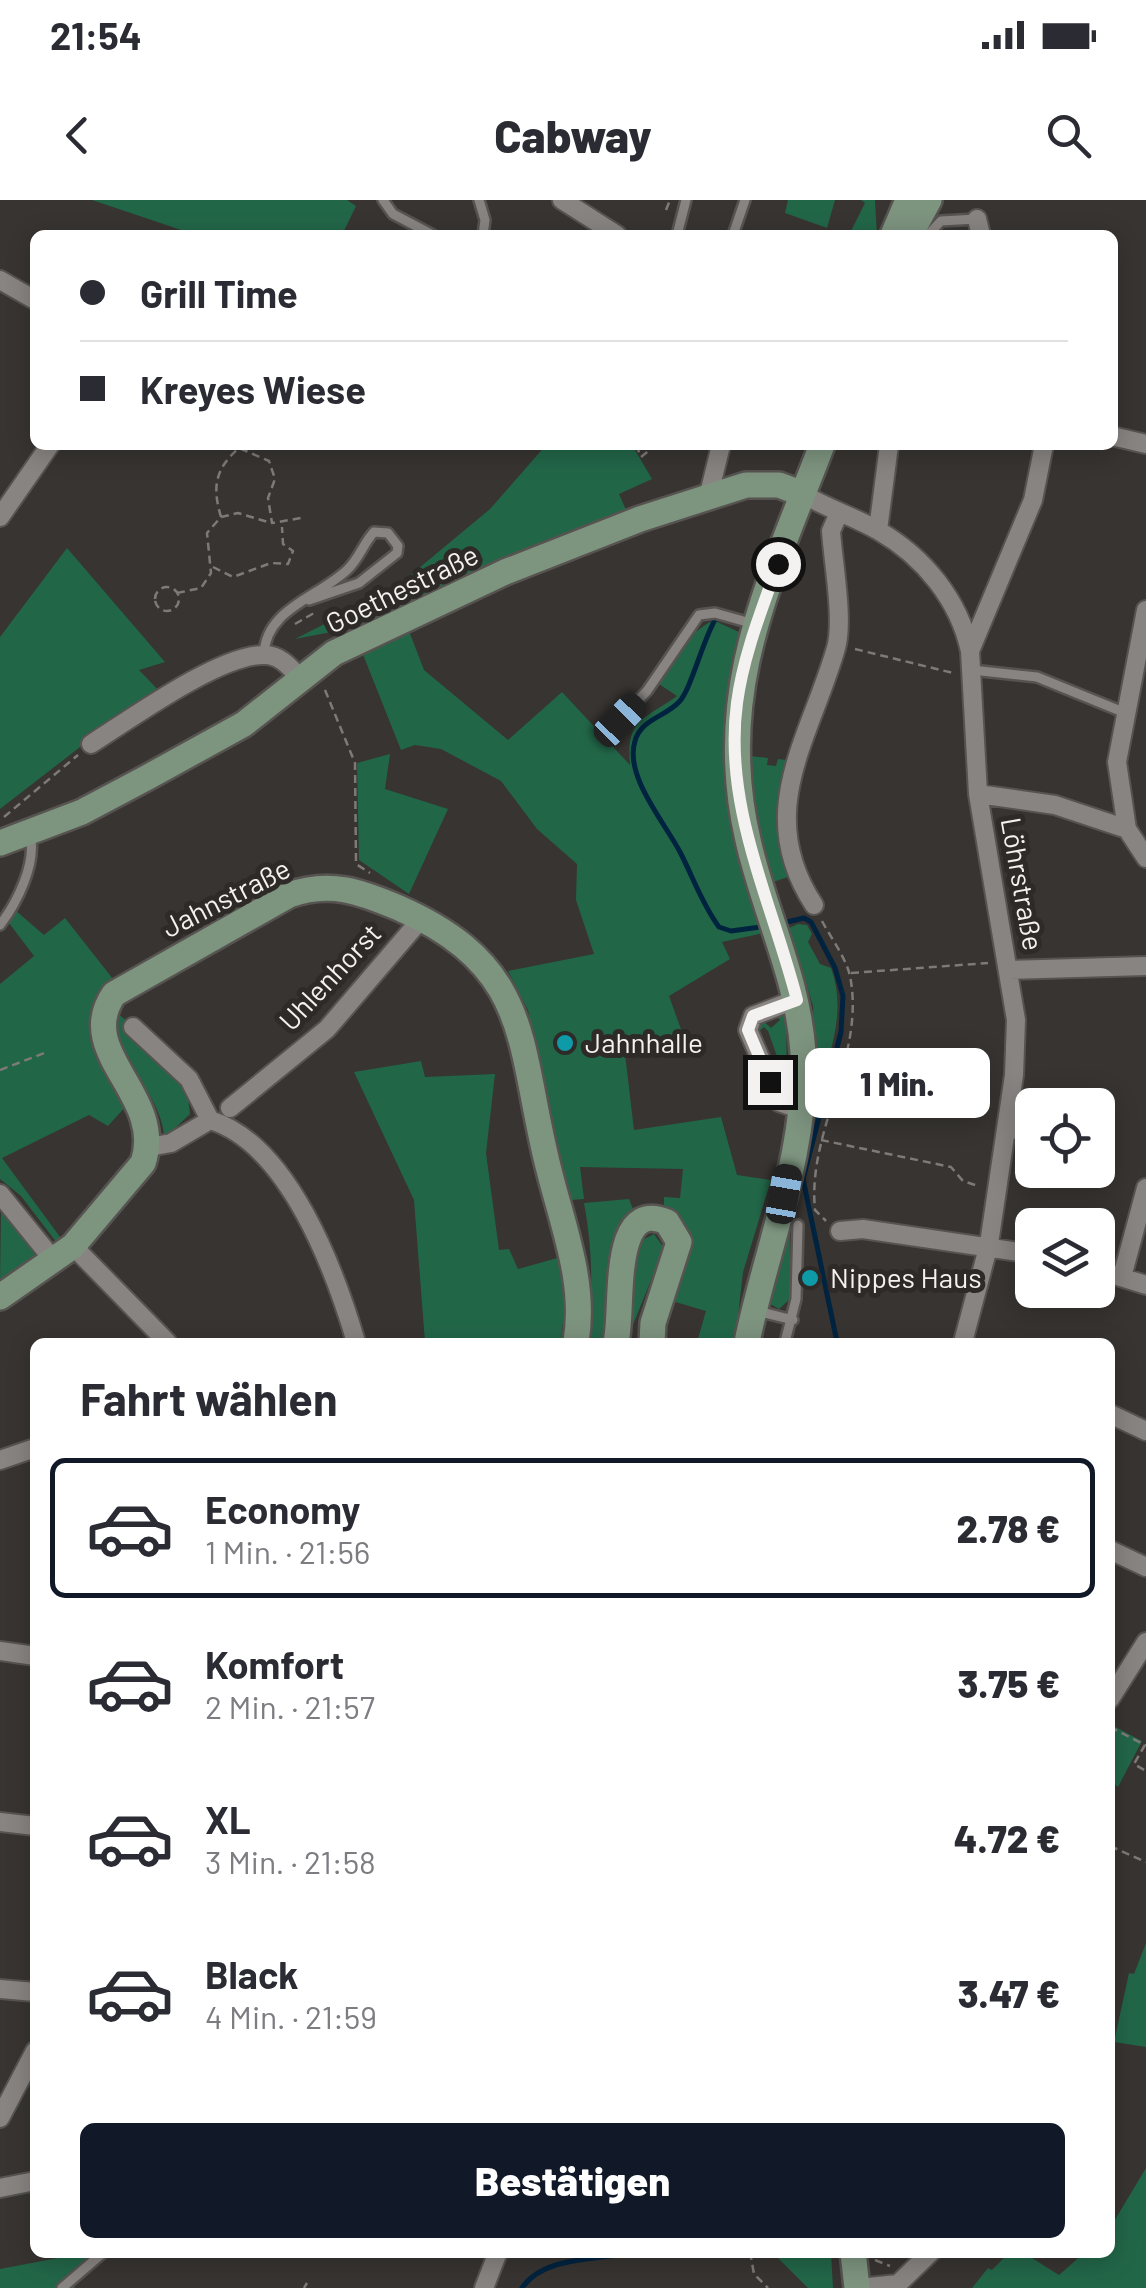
<!DOCTYPE html>
<html lang="de">
<meta charset="utf-8">
<style>
body{margin:0;font-family:Barlow,sans-serif;background:#f7f7f7;color:#2b2b33;height:100vh;display:flex;flex-direction:column;font-size:38px;white-space:nowrap}
*{box-sizing:border-box;margin:0}
p{font-size:32px;color:#7c7c81}
.icon{flex:none;width:55px;height:55px;fill:none;stroke:currentColor;stroke-width:2;stroke-linecap:round;stroke-linejoin:round}
.map{position:relative;flex:1;overflow:hidden}
.sheet{position:absolute;left:30px;top:1138px;width:1085px;height:920px;display:flex;flex-direction:column;background:#fff;border-radius:15px;box-shadow:0 5px 25px #0003}
.sheet>*{flex:none}
.top-card{position:absolute;left:30px;top:30px;width:1088px;height:220px;border-radius:15px;box-shadow:0 5px 25px #0003;display:grid;align-content:center;height:220px;padding:0 50px;background:#fff}
.buttons{position:absolute;left:1015px;top:888px;display:grid;gap:20px}
.buttons a{display:grid;place-items:center;width:100px;height:100px;border-radius:15px;background:#fff;box-shadow:0 5px 25px #0003;font-size:50px}
.end{position:absolute;width:45px;height:45px;margin:-22px;border:12px solid #f4f2f0;background:#111;box-shadow:0 0 0 5px #111}
.from{border-radius:50%}
.bubble{position:absolute;height:70px;border-radius:15px;background:#fff;box-shadow:0 5px 25px #0003;font-size:32px;font-weight:800;line-height:70px;text-align:center}
.car{position:absolute;width:30px;height:60px;margin:-30px -15px;border-radius:12px;box-shadow:0 0 8px 2px #0007;background:linear-gradient(#222 24%,#8ab4d8 0 40%,#222 0 76%,#8ab4d8 0 86%,#222 0)}
.top-card b{display:flex;align-items:center;gap:35px;height:95px;font-size:38px}
.top-card b+b{border-top:2px solid #e1e1e2}
.top-card i{width:25px;height:25px;background:#2b2b33}
ul{padding:0;list-style:none}
li{display:flex;align-items:center;gap:30px;height:140px;margin:0 20px 15px;padding:0 30px;border:5px solid transparent;border-radius:15px}
li div{flex:1}
li b{display:block;font-size:38px}
li em{font-style:normal;font-weight:800}
li.on{border-color:#111827}
li>.icon{width:90px;height:90px;stroke-width:1.5}
h2{padding:0 50px;font-size:45px;line-height:120px}
.button{display:flex;gap:20px;margin-top:auto;padding:20px 50px}
.button a{flex:1;height:115px;border-radius:15px;background:#111827;color:#fff;font-size:40px;font-weight:800;line-height:115px;text-align:center}
.status{display:flex;justify-content:space-between;align-items:center;height:70px;padding:0 50px;background:#fff;direction:ltr}
.status svg{height:28px;fill:currentColor}
header{display:flex;justify-content:space-between;align-items:center;height:130px;padding:0 50px;background:#fff;font-size:45px;font-weight:800}
.map>svg:first-child{display:block}
.green{fill:#226648}
.lines{fill:none;stroke-linecap:round;stroke-linejoin:round}
.stream{stroke:#00233f;stroke-width:5}
.lane-casing{stroke:#565351;stroke-width:14}
.street-casing{stroke:#565351;stroke-width:22}
.secondary-casing{stroke:#565351;stroke-width:30}
.path{stroke:#7d7a78;stroke-width:2.5;stroke-dasharray:8 5;stroke-linecap:butt}
.lane{stroke:#888482;stroke-width:9}
.street{stroke:#888482;stroke-width:18}
.secondary{stroke:#7d947f;stroke-width:25}
.route{stroke:#f4f2f0;stroke-width:12}
.culture-dot{fill:#0f9aa8;stroke:#2d2a28;stroke-width:4}
.labels{text-anchor:middle;stroke-width:10;stroke-linejoin:round;paint-order:stroke}
.street-label{font-size:28px;fill:#f4f2f0;stroke:#2d2a28}
.poi-label{font-size:28px;fill:#f4f2f0;stroke:#2d2a28;text-anchor:start}
</style>
<div class="status"><b>21:54</b><svg viewBox="0 0 49 12"><path d="M0 12V9h3v3zM5 12V6h3v6zM10 12V3h3v9zM15 12V0h3v12zM26 1h20v11H26zM47 4h2v5h-2z"/></svg></div>
<header><svg class="icon" aria-label="back" viewBox="0 0 24 24"><path d="M15 5l-7 7 7 7"/></svg>Cabway<svg class="icon" aria-label="search" viewBox="0 0 24 24"><circle cx="10" cy="10" r="6"/><path d="M15 15l6 6"/></svg></header>
<div class="map">
<svg width="1146" height="2088" viewBox="0 0 1146 2088">
<rect width="100%" height="100%" fill="#373431"/>
<!-- green -->
<path class="green" d="M92 0H347L356 6 342 35H196Z
M788 0H835L827 28 785 13Z
M861 0H875L877 35H849L865 3Z
M546 245H632L652 279 619 294 627 312 347 429 295 439 395 388 490 309Z
M67 348 165 462 139 470 161 493 93 537 0 609V437Z
M713 420 741 433C712 545 725 626 764 733L722 742 730 759 669 796 682 832 625 854 634 930 721 917 737 975 771 980 743 1072 735 1142H697L706 1111 672 1101C687 1063 705 1031 664 1005V997L680 998 683 969 580 967 584 999 571 1000 565 986 528 810 508 771 594 754 576 700 577 664 537 629 501 581 441 549 415 545 401 550 362 452 409 431 424 470 508 540 562 492 630 565C626 519 642 521 677 496L659 484C673 457 686 435 713 420Z
M390 554 385 589 448 609 409 694 359 660 357 563Z
M749 556 768 558 767 565 776 566 778 559 787 560 781 603 788 677 773 682 761 644Z
M15 710 44 735 65 718 113 779C71 818 104 865 127 905L108 926 89 915 2 958 63 1041 57 1043 21 996 0 979V784L34 756 9 723Z
M798 724 807 725 812 734 808 742 820 764 831 768C848 814 828 858 815 902L813 806 789 728Z
M786 809 787 888 776 881 783 873 768 831 764 827 756 834 760 818 771 828 780 820 773 812Z
M118 814 126 820 125 832 176 877 187 891 190 914 170 933 164 934C159 890 112 860 118 814Z
M421 861 425 877 495 874 486 953 499 1050 509 1049 518 1069 561 1057 566 1094 561 1142H425L414 1000 354 872Z
M629 999 633 1009 616 1031 602 1142H587C593 1094 593 1051 584 1003Z
M1 1009 36 1056 34 1065 0 1086Z
M790 1018V1099L779 1109 770 1104Z
M654 1034 664 1048 626 1142 637 1051 640 1041Z
M1110 1524 1142 1541 1118 1587 1110 1581Z
M1146 1743V1847L1114 1842 1129 1773 1134 1774Z
M1146 1968V2088H972L988 2068 992 2070 1009 2053H1024L1059 2075 1084 2053 1110 2052V2028Z
M84 2053H99L68 2080 75 2088H0V2069Z
M773 2053H831L833 2088H808Z"/>
<g class="lines">
<!-- stream -->
<path class="stream" d="M716 418C703 439 691 490 679 502 665 517 641 519 635 541 624 576 665 623 680 652 693 677 702 704 719 727L731 731 767 726
M783 723 804 718 811 722 835 768 843 796 841 832 803 979 837 1142
M522 2088C544 2055 599 2061 633 2052"/>
<!-- lane casing -->
<g class="lane-casing">
<path id="lane" d="M383 0 393 14 433 35
M479 0 485 20 483 35
M677 35 686 0
M733 35 745 0
M928 35 941 21 977 19
M264 454C266 409 317 398 347 370 359 359 363 344 374 332L388 333 398 346 397 353 359 383 309 400
M972 470 1037 477 1123 512
M619 520 647 491 699 415 715 413 754 424
M0 725C17 703 37 663 30 635
M1006 933 1032 936
M757 1111 793 1120
M785 1142 796 1099 798 1025
M62 2088 104 2052"/>
</g>
<!-- street casing -->
<g class="street-casing">
<path id="street" d="M562 0 617 35
M977 19 981 35
M0 80 35 100
M1112 236 1146 244
M803 294C828 309 855 317 879 331 924 357 959 400 970 451
M708 298 721 245
M0 317 50 245
M878 330 889 245
M1146 410 1117 562 1127 629 1146 658
M91 544C129 520 221 453 265 455 282 455 292 470 303 481
M978 594 1055 605 1127 629
M814 705C753 612 810 539 836 448 844 420 833 362 831 331L838 315
M1009 770 1146 766
M797 799 753 816 748 830 779 902 799 909
M133 827 189 879 210 920 171 943 149 947
M230 908 327 829 422 718
M210 920C289 944 335 1071 356 1142
M0 994 55 1062
M840 1031 863 1029 1032 1054
M73 1046 167 1142
M1098 1070 1146 1085
M1122 1077 1146 988
M963 1142 989 1044 1014 875 1016 820 978 594 970 451 1033 300 1044 245
M1110 1214 1146 1231
M0 1260 35 1248
M1110 1350 1146 1367
M0 1451 35 1456
M1110 1499 1146 1442
M0 1622 35 1626
M0 1789 35 1792
M0 1918 35 1851
M0 1988 35 1981
M484 2088 498 2052
M859 2088 898 2084 931 2052"/>
</g>
<!-- secondary casing -->
<g class="secondary-casing">
<path id="secondary" d="M893 35 908 0
M910 35 929 0
M0 643 82 612 148 577 244 524 334 453 505 372 640 319 746 285H779L803 294
M0 1097 73 1046 143 963C166 895 73 853 114 794L289 695C330 680 361 692 399 708 535 768 517 846 549 970 563 1027 586 1083 576 1142
M616 1142C624 1111 609 996 667 1022L679 1042 653 1123 652 1142
M747 1142C766 1049 808 950 803 852 798 777 764 712 748 640 713 491 770 381 822 245
M853 2052 857 2088"/>
</g>
<!-- path -->
<path class="path" d="M666 10 670 0
M636 245 641 257 656 245
M221 317 238 313 271 323
M213 367 233 377 271 363 288 364 293 351 283 344 282 327
M155 399a12 12 0 1 1 24 0a12 12 0 1 1-24 0Z
M177 393 201 388 211 373 207 333 221 317C212 287 215 269 239 248L269 261 275 279 268 298 272 323 301 318
M295 424 314 413
M855 449 953 473
M325 490 355 563 356 664 370 673
M4 617 78 555
M822 721C831 738 846 758 850 776 866 857 807 929 815 1010L826 1021
M851 773 988 763
M0 870 47 852
M1098 936H1099
M821 940 951 967 963 981 978 986
M1110 1527 1145 1545 1134 1564 1146 1571
M1110 1646 1146 1662
M750 2052 754 2074 768 2088
M875 2060 890 2066
M304 2088 307 2083"/>
<!-- lane -->
<use href="#lane" class="lane"/>
<!-- street -->
<use href="#street" class="street"/>
<!-- secondary -->
<use href="#secondary" class="secondary"/>
</g>
<g class="lines">
<!-- route -->
<path class="route" d="M770 882 748 830 753 816 797 800C772 702 723 607 737 503 743 456 762 409 778 364"/>
</g>
<!-- markers -->
<g class="culture-dot">
<circle cx="565" cy="843" r="10"/>
<circle cx="810" cy="1078" r="10"/>
</g>
<g class="labels">
<!-- street labels -->
<g class="street-label">
<text transform="translate(402 389) rotate(-26)" y="10">Goethestraße</text>
<text transform="translate(1022 684) rotate(80)" y="10">Löhrstraße</text>
<text transform="translate(226 698) rotate(-27)" y="10">Jahnstraße</text>
<text transform="translate(330 777) rotate(-47)" y="10">Uhlenhorst</text>
</g>
<!-- poi labels -->
<g class="poi-label">
<text x="585" y="853">Jahnhalle</text>
<text x="830" y="1088">Nippes Haus</text>
</g>
</g>
</svg>
<div class="buttons">
<a><svg class="icon" aria-label="locate" viewBox="0 0 24 24"><circle cx="12" cy="12" r="6"/><path d="M12 2v4M12 18v4M2 12h4M18 12h4"/></svg></a>
<a><svg class="icon" aria-label="layers" viewBox="0 0 24 24"><path d="M12 4l9 5-9 5-9-5zM3 14l9 5 9-5"/></svg></a>
</div>
<i class="end from" style="left:778px;top:364px"></i>
<i class="end" style="left:770px;top:882px"></i>
<div class="bubble" style="left:805px;top:848px;width:185px">1 Min.</div>
<i class="car" style="left:620px;top:520px;rotate:44deg"></i>
<i class="car" style="left:784px;top:994px;rotate:10deg"></i>
<div class="top-card">
<b><i class="from"></i>Grill Time</b>
<b><i></i>Kreyes Wiese</b>
</div>
<section class="sheet">
<h2>Fahrt wählen</h2>
<ul>
<li class="on"><svg class="icon" aria-label="car" viewBox="0 0 24 24"><path d="M5 17H2v-5l4-1 3-4h7l3 4 3 1v5h-3M9 17h6M6 11h13"/><circle cx="7" cy="17" r="2"/><circle cx="17" cy="17" r="2"/></svg><div><b>Economy</b><p>1 Min. · 21:56</p></div><em>2.78 €</em></li>
<li><svg class="icon" aria-label="car" viewBox="0 0 24 24"><path d="M5 17H2v-5l4-1 3-4h7l3 4 3 1v5h-3M9 17h6M6 11h13"/><circle cx="7" cy="17" r="2"/><circle cx="17" cy="17" r="2"/></svg><div><b>Komfort</b><p>2 Min. · 21:57</p></div><em>3.75 €</em></li>
<li><svg class="icon" aria-label="car" viewBox="0 0 24 24"><path d="M5 17H2v-5l4-1 3-4h7l3 4 3 1v5h-3M9 17h6M6 11h13"/><circle cx="7" cy="17" r="2"/><circle cx="17" cy="17" r="2"/></svg><div><b>XL</b><p>3 Min. · 21:58</p></div><em>4.72 €</em></li>
<li><svg class="icon" aria-label="car" viewBox="0 0 24 24"><path d="M5 17H2v-5l4-1 3-4h7l3 4 3 1v5h-3M9 17h6M6 11h13"/><circle cx="7" cy="17" r="2"/><circle cx="17" cy="17" r="2"/></svg><div><b>Black</b><p>4 Min. · 21:59</p></div><em>3.47 €</em></li>
</ul>
<div class="button"><a>Bestätigen</a></div>
</section>
</div>
